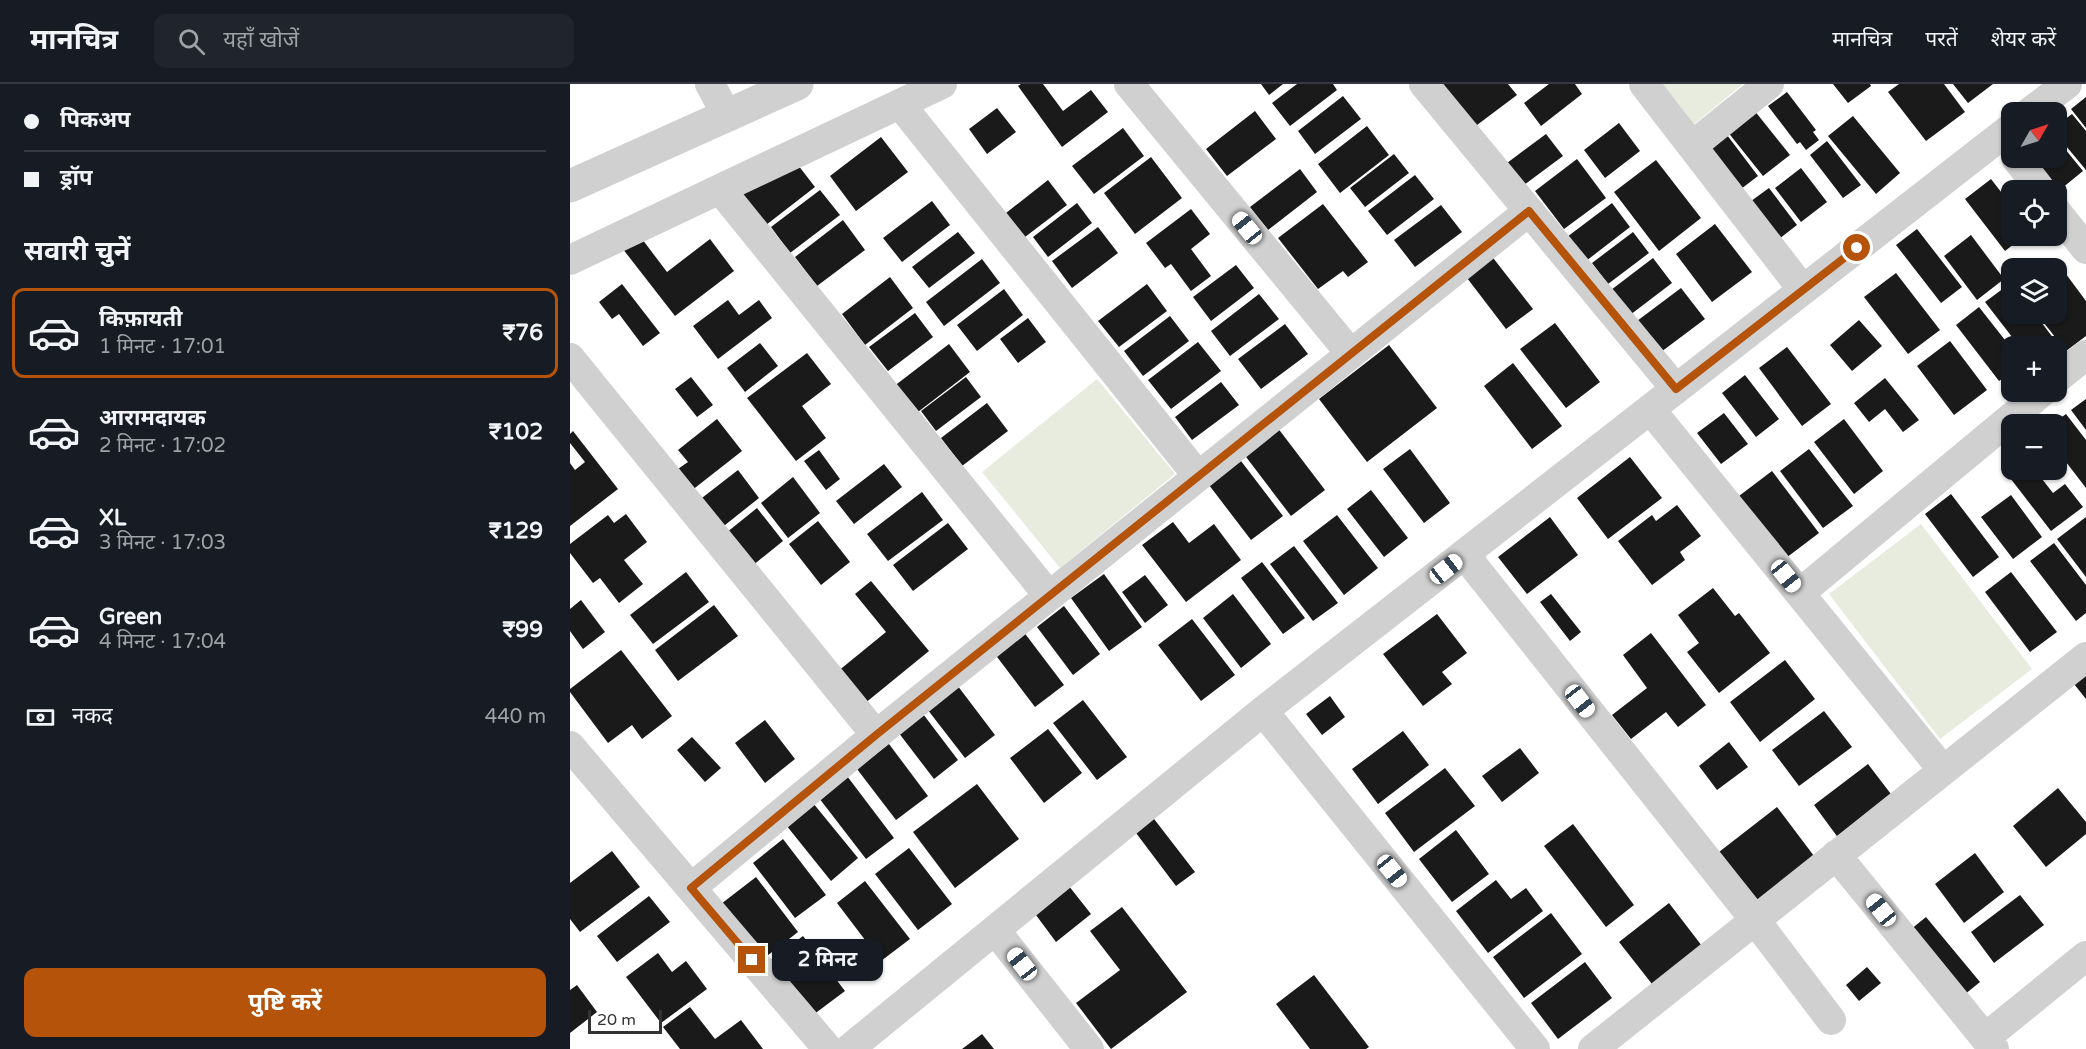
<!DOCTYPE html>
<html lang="hi">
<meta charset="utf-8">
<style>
body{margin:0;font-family:"Varela Round","Noto Sans Devanagari",sans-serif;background:#20242c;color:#f1f3f6;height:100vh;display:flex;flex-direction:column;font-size:22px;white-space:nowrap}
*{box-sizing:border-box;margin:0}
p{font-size:20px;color:#9ea1a6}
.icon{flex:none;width:33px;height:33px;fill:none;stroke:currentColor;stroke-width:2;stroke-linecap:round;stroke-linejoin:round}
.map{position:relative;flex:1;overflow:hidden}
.side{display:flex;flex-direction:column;background:#171b24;width:570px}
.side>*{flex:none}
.guide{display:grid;align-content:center;height:132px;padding:0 24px;background:#171b24}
.needle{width:39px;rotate:51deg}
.fabs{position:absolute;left:1431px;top:18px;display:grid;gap:12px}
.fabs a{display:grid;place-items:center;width:66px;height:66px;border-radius:12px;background:#171b24;box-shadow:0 2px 4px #0004;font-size:30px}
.scale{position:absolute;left:18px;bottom:15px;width:74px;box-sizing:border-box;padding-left:6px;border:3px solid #333;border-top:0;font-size:16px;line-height:21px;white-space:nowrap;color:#333;-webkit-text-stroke:4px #fff;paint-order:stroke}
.end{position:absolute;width:27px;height:27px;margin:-14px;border:8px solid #b45309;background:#fff;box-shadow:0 0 0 3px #fff}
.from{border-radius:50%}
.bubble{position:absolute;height:42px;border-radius:12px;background:#171b24;box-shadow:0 2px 4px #0004;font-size:20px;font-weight:700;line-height:42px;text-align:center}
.car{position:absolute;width:18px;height:36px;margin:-18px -9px;border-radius:8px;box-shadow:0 0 4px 2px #0007;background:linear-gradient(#fff 24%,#345 0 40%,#fff 0 76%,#345 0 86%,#fff 0)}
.guide b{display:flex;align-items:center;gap:21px;height:57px;font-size:22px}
.guide b+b{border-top:2px solid #363941}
.guide i{width:15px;height:15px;background:#f1f3f6}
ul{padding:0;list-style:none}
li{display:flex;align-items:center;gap:18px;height:90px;margin:0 12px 9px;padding:0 12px;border:3px solid transparent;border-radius:12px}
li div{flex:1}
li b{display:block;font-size:22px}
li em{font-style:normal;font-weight:700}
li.selected{border-color:#b45309}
li>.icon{width:54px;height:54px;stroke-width:1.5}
h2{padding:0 24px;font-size:27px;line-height:72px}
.pay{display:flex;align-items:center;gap:15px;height:66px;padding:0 24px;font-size:22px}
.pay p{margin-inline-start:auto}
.cta{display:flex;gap:12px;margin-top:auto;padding:12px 24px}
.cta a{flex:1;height:69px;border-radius:12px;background:#b45309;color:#fff;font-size:24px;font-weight:700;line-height:69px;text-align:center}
header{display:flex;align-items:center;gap:36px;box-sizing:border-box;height:84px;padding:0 30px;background:#171b24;border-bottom:2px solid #363941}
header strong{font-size:28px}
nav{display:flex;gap:33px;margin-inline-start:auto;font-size:21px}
.search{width:420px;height:54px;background:#20242c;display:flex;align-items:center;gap:15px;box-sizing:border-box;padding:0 21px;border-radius:12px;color:#9ea1a6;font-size:22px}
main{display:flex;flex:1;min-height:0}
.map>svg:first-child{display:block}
.green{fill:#e7ecde}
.building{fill:#1a1a1a}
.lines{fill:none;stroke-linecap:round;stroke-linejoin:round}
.minor{stroke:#d0d0d0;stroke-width:30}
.tertiary{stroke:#d0d0d0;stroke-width:33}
.route{stroke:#b45309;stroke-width:8}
</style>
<header>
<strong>मानचित्र</strong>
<div class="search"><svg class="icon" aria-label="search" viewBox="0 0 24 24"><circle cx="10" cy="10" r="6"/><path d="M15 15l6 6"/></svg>यहाँ खोजें</div>
<nav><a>मानचित्र</a><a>परतें</a><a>शेयर करें</a></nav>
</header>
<main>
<section class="side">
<div class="guide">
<b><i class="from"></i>पिकअप</b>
<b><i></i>ड्रॉप</b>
</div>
<h2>सवारी चुनें</h2>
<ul>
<li class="selected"><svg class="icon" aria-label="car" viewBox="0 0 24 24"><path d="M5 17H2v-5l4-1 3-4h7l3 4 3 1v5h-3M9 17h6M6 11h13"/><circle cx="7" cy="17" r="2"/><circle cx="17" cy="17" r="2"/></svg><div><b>किफ़ायती</b><p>1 मिनट · 17:01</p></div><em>₹76</em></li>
<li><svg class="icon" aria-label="car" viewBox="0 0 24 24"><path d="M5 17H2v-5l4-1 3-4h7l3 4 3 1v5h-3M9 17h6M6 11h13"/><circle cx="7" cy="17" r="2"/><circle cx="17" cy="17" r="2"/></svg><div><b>आरामदायक</b><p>2 मिनट · 17:02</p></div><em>₹102</em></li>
<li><svg class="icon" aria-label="car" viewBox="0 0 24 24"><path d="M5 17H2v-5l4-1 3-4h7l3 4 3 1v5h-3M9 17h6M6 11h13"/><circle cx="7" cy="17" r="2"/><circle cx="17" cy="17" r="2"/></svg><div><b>XL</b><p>3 मिनट · 17:03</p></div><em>₹129</em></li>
<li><svg class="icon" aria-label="car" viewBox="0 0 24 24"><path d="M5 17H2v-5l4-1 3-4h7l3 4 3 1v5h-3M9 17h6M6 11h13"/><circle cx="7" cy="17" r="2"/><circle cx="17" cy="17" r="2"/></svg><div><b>Green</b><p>4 मिनट · 17:04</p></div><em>₹99</em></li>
</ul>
<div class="pay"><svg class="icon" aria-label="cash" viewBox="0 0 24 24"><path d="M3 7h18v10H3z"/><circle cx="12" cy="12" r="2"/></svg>नकद<p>440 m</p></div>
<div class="cta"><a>पुष्टि करें</a></div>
</section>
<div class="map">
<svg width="1516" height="965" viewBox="0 0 1516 965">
<rect width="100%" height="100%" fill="#fff"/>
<!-- green -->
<path class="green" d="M1088 0H1173L1123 41Z
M527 295 605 390 490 484 412 388Z
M1351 440 1462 585 1370 655 1259 510Z"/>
<!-- building -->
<path class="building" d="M451 0H473L493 27 521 6 538 28 492 63 448 2Z
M691 0H713L699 11Z
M727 0H763L767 6 720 42 702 19Z
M869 0H938L947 11 903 44Z
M979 0H1005L1012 10 971 42 954 19Z
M1263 0H1300L1301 2 1278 19Z
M1329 0H1374L1395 28 1356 57 1318 8Z
M1383 0H1423L1398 19Z
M1217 8 1246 46 1243 48 1249 56 1236 66 1230 58 1227 60 1198 22Z
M773 12 791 35 745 70 728 47Z
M1516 13V44L1501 25Z
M427 24 446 48 417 70 399 45Z
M1184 26 1220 71 1193 92 1157 47Z
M685 27 706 55 657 92 636 65Z
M1502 30 1516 47V86L1486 50V42Z
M1283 32 1330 89 1306 110 1258 52Z
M1049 39 1070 67 1035 94 1014 66Z
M797 42 819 71 770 109 748 80Z
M553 44 574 72 524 110 502 82Z
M1154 47 1188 92 1167 108 1133 64Z
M976 50 993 72 954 101 937 79Z
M311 53 338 88 286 127 260 92Z
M1486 54 1513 87 1486 109V106H1481L1454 74H1486Z
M1257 57 1291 101 1273 114 1240 71Z
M824 70 839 89 795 123 780 104Z
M221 72 245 103 196 141 171 109Z
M581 73 612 114 565 150 534 109Z
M1007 75 1036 114 994 145 965 107Z
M1086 76 1131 134 1089 167 1044 108Z
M1231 84 1257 118 1231 138 1205 104Z
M730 85 747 108 698 146 680 123Z
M845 91 864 115 817 151 798 127Z
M1421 95 1442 122V152H1454L1435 167 1395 115Z
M478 96 497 121 455 153 436 129Z
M1199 104 1227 141 1205 158 1177 120Z
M250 106 270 131 220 169 201 143Z
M362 117 380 141 332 178 313 154Z
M507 119 522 139 478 173 463 153Z
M1042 119 1060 143 1016 177 997 153Z
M753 120 798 178 778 193 773 187 748 205 708 154Z
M871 121 892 148 845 183 824 156Z
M621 125 640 150 621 165 641 192 621 207 601 180 595 184 576 159Z
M273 136 295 166 247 202 225 173Z
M1145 140 1182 188 1142 218 1106 170Z
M528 143 548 169 502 204 482 177Z
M1347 145 1392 203 1371 219 1326 161Z
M66 147 97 188 140 155 164 187 105 232 49 160Z
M388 148 405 169 359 204 342 183Z
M1063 148 1079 169 1038 200 1022 179Z
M1401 151 1434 195 1407 216 1374 172Z
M920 170 963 225 936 245 894 190Z
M1083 174 1102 199 1060 231 1041 206Z
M412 175 430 199 374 242 356 218Z
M1487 178 1516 217V252L1496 267 1467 230H1486V184H1478Z
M666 181 684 204 641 237 623 213Z
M1326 189 1370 246 1338 270 1294 213Z
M320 193 343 224 295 261 272 230Z
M1442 198V230H1465L1484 255 1474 262H1449L1415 218Z
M52 200 90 249 73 262 49 230 42 235 29 218Z
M577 200 597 227 549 263 528 237Z
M1111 204 1135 235 1087 271 1063 240Z
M434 205 453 231 407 267 387 241Z
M689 210 709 235 660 272 641 247Z
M158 216 169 231 189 216 202 234 148 275 123 242Z
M1409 223 1442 265V288L1429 297 1386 241Z
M345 229 363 253 318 287 299 263Z
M600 232 619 257 573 292 554 267Z
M458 234 476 258 448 279 430 255Z
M1289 236 1312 262 1282 287 1260 261Z
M985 239 1030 298 996 324 950 265Z
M715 240 738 270 691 305 668 275Z
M1380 257 1417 306 1384 331 1347 282Z
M628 258 651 287 601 325 578 296Z
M190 259 208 282 175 308 157 284Z
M379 260 400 288 344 331 323 303Z
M819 261 867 324 797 378 749 315Z
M1217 263 1261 320 1232 342 1189 284Z
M237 269 261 300 232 322 256 354 226 377 177 314Z
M943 279 992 342 962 365 914 302Z
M1175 291 1209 335 1186 353 1152 309Z
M121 293 143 321 127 333 105 305Z
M396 293 411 313 366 347 351 327Z
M1315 294 1349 336 1333 348 1315 325 1299 338 1284 319Z
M651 298 669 321 622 356 605 333Z
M1516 315V346L1501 326Z
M417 319 438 347 392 382 371 354Z
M1154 329 1178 360 1151 380 1127 349Z
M1496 330 1516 356V404L1486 365V340H1482Z
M147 335 172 367 121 407 105 387 118 378 108 366Z
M1274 335 1313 387 1284 410 1244 358Z
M704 339 755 406 721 432 670 365Z
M3 347 48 405 0 442V379L5 386 15 378 0 359V350Z
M840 365 880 419 854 439 813 385Z
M1239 365 1283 422 1253 444 1210 387Z
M249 366 270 395 256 406 234 377Z
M1060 373 1092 414 1038 455 1007 414Z
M671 377 713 432 681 456 639 401Z
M314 380 332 403 284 440 266 417Z
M1442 380V386H1465L1483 409 1495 400 1513 423 1481 447 1434 386Z
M168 386 189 414 150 445 128 417Z
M1202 387 1249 449 1216 474 1169 412Z
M223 393 250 429 218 454 191 419Z
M801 406 838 454 814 473 777 425Z
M352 408 373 436 318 477 297 450Z
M1381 410 1429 473 1403 493 1355 430Z
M1441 411 1472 453 1443 475 1411 433Z
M1107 421 1131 452 1110 468 1115 476 1082 501 1048 457 1082 431 1086 437Z
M187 424 213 457 182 482 156 449Z
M56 430 77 458 54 476 73 500 49 519 30 494 23 499 0 469V460L38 431 44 439Z
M767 431 808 484 774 511 733 457Z
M980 433 1008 471 957 510 928 473Z
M1516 433V493L1487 455Z
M248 437 280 478 251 501 219 460Z
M603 438 619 459 644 440 671 476 616 518 572 461Z
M378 439 398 465 343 507 323 481Z
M1484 459 1516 501V529L1506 537 1460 477Z
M724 462 768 519 743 537 700 480Z
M692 478 735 534 713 550 671 494Z
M116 488 139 518 83 560 60 531Z
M1441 488 1487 548 1460 568 1415 508Z
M534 490 572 543 539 567 501 514Z
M575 491 598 521 575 539 552 508Z
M301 497 359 567 294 620 267 588 316 548 285 510Z
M1143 504 1165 532 1169 529 1200 569 1149 609 1117 568 1129 559 1108 531Z
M663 510 701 560 671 584 633 534Z
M981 510 1011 548 1000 557 970 518Z
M11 516 35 548 13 565 0 547V525Z
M144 521 168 552 108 597 85 566Z
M494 522 530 570 503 591 467 543Z
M867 530 897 569 872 588 882 600 853 622 813 570Z
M622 535 665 591 631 617 588 561Z
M450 543 494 601 465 623 421 565Z
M1081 549 1136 621 1108 643 1096 628 1061 655 1042 631 1077 604 1053 571Z
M51 566 102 632 72 655 62 641 38 659 0 608V605Z
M1215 576 1245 615 1190 658 1160 618Z
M1516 591V615L1504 600Z
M384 597 425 651 395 674 354 621Z
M760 612 775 633 752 651 736 630Z
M513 616 557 673 527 696 483 639Z
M350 626 388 676 364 695 325 644Z
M1254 627 1282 663 1229 702 1202 666Z
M195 636 225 675 195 699 165 659Z
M478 645 512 689 474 719 440 674Z
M833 647 859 681 808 720 782 685Z
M122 653 151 684 135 698 107 666Z
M1159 658 1178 683 1147 706 1129 682Z
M319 660 358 712 326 736 287 685Z
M950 664 969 689 932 718 912 692Z
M1298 680 1327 718 1272 759 1244 721Z
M875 684 905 722 844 768 815 729Z
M277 692 324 754 296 775 249 714Z
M407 700 449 755 385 804 343 748Z
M1488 704 1516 738V750L1476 783 1443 742Z
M243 719 288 774 261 797 216 741Z
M1207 723 1244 772 1186 817 1149 768Z
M581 731 625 788 606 802 563 745Z
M1003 740 1064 821 1036 843 974 762Z
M886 746 919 790 882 818 849 775Z
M213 755 256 811 225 834 183 779Z
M339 764 382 820 348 846 305 790Z
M42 767 70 803 10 848 0 835V799Z
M1405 769 1434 808 1394 839 1365 800Z
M186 793 228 848 193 875 151 820Z
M926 796 941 815 956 804 973 827 918 869 886 827Z
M295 797 340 855 311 877 267 819Z
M495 797 521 830 486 858 460 823Z
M1450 811 1474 841 1424 879 1401 848Z
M79 812 100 838 47 878 27 852Z
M1099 819 1132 862 1082 900 1049 858Z
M552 823 617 908 541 965 506 919 550 886 520 847Z
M981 829 1012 870 954 914 923 873Z
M1356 833 1410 898 1394 911 1340 846Z
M233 852 275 907 239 934 197 879Z
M88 869 102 888 116 877 137 905 91 939 56 893Z
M1015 878 1042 914 988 955 961 919Z
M1297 883 1311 899 1289 917 1276 901Z
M744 891 799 963 796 965H740L706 920Z
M7 901 27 928 0 949V906Z
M120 923 145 955 171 936 193 965H110L93 943Z
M412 950 424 965H392Z"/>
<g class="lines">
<!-- minor -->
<path class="minor" d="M140 0 157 32
M559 0 781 270
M854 0 1106 305
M1074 0 1233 206
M330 20 628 392
M1460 28 1497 0
M1122 62 1199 0
M1446 74 1471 106
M150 105 479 512
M1486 127 1516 165
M0 176 372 0
M0 274 306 651
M1486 295 1516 271
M1080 325 1373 686
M894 470 1185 836 1261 936
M1230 509 1472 308
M693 627 965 965
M0 662 258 965
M1266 771 1424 965
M121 804 306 651 959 127
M425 846 519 965
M1415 954 1516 872
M279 965 693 627 1442 43
M1023 965 1516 573"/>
<!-- tertiary -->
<path class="tertiary" d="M0 102 227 0"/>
</g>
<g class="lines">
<!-- route -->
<path class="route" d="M182 876 121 804 306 651 959 127 1106 305 1287 164"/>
</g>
</svg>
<div class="fabs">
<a><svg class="needle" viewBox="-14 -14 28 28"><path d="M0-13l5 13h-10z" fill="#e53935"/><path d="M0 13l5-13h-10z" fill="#9ea1a6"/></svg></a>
<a><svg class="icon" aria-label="locate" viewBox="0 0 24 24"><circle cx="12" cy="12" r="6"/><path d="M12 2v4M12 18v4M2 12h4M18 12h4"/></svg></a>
<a><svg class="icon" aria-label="layers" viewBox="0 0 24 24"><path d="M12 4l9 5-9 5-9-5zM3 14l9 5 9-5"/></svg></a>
<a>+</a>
<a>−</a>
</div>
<div class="scale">20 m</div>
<i class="end from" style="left:1287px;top:164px"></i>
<i class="end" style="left:182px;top:876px"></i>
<div class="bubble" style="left:202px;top:855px;width:111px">2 मिनट</div>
<i class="car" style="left:677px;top:144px;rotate:321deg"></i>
<i class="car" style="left:876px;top:485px;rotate:52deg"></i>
<i class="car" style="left:1216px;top:492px;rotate:141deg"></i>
<i class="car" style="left:1010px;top:617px;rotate:142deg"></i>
<i class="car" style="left:822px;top:787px;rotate:141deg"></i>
<i class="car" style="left:1311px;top:826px;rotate:321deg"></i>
<i class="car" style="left:452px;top:880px;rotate:322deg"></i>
</div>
</main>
